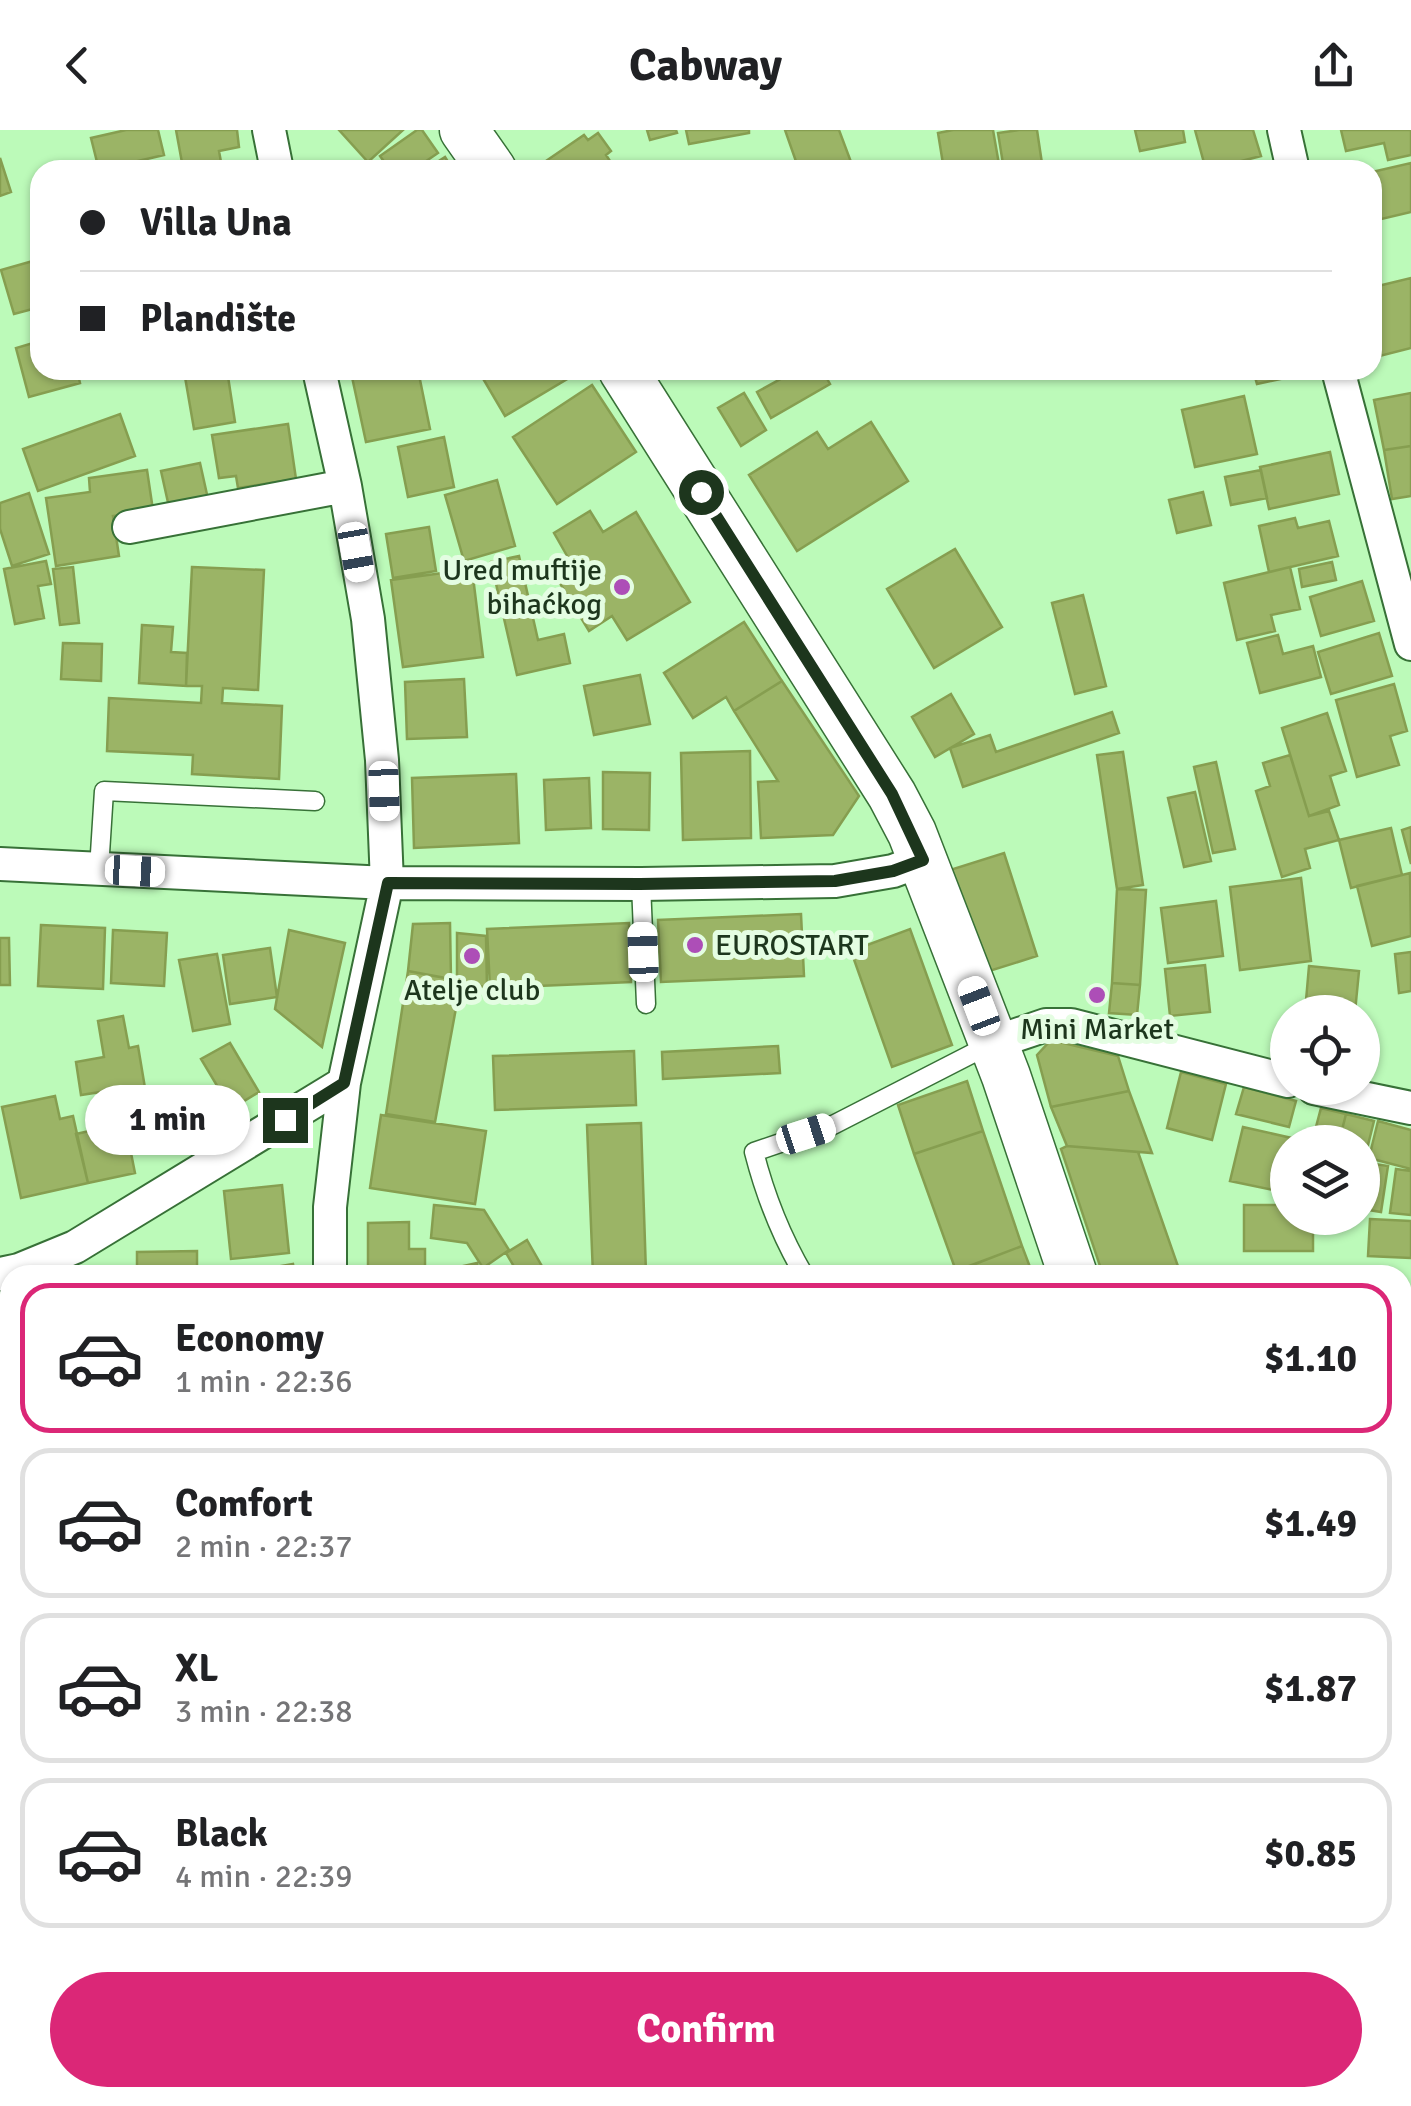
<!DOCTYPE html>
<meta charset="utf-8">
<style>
body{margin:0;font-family:Signika,sans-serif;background:#f2f2f2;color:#202124;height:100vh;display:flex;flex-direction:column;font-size:38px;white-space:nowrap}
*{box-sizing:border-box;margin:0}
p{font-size:32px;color:#757577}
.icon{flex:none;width:55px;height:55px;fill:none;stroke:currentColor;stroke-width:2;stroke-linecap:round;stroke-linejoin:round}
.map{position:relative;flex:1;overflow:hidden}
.side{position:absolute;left:0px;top:1135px;width:1412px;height:842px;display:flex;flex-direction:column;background:#fff;border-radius:30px 30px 0 0;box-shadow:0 2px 8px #0004}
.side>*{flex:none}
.guide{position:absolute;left:30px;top:30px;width:1352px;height:220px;border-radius:30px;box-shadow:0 2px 8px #0004;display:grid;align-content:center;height:220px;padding:0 50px;background:#fff}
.tools{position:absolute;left:1270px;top:865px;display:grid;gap:20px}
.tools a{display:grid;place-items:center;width:110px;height:110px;border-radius:50%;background:#fff;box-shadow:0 2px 8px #0004;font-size:50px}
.end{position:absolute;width:45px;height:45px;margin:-22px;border:12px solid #1d361d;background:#fff;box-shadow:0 0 0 5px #fff}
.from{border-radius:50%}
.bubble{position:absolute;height:70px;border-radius:35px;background:#fff;box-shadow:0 2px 8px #0004;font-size:32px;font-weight:700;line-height:70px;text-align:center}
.car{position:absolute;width:30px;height:60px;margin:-30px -15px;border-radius:12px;box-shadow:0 0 8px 2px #0007;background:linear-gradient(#fff 24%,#345 0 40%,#fff 0 76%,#345 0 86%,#fff 0)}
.guide b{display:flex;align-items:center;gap:35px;height:95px;font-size:38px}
.guide b+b{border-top:2px solid #e0e0e0}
.guide i{width:25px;height:25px;background:#202124}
ul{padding:18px 0 0;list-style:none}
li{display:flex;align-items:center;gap:30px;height:150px;margin:0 20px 15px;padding:0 30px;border:5px solid #e0e0e0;border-radius:30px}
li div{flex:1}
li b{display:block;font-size:38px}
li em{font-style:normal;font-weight:700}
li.current{border-color:#db2777}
li>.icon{width:90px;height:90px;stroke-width:1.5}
.action{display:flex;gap:20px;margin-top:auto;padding:20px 50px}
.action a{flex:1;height:115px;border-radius:60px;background:#db2777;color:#fff;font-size:40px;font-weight:700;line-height:115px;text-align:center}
header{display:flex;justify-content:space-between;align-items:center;height:130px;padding:0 50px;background:#fff;font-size:45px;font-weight:700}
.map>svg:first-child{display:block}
.green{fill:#abd2a9}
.water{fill:#39bdc9}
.building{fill:#9bb466;stroke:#869e50;stroke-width:2.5}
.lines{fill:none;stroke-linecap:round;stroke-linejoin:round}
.lane-casing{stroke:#377137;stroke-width:21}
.street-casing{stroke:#377137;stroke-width:36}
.secondary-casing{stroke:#377137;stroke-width:51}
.path{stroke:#87b985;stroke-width:6;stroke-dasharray:10 5;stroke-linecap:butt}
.lane{stroke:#fff;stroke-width:18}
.street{stroke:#fff;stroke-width:32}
.secondary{stroke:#fff;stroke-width:48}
.route{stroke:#1d361d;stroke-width:12}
.poi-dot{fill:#ad4eb7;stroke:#e4fde2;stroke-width:4}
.labels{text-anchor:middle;stroke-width:10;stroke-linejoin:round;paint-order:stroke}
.poi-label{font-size:30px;fill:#1d361d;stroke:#e4fde2}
</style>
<header><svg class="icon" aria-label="back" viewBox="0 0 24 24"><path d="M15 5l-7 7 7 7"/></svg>Cabway<svg class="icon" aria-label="share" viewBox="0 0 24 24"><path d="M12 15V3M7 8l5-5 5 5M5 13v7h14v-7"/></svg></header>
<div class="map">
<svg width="1411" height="1976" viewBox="0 0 1411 1976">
<rect width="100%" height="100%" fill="#bcfab9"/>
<!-- green -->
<path class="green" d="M318 1968H1023L1021 1976H311Z
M1094 1968H1180L1183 1974 1180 1976H1092Z"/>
<!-- water -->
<path class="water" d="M1411 1348V1976H1257L1262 1968H1402V1360Z
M0 1380 10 1381V1968H318L311 1976H0Z"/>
<!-- building -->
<path class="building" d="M126 0H158L164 25 99 40 91 8Z
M176 0H237L239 17 219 21 221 32 183 38Z
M339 0H403L368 32Z
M417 0H422L438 23 413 40H390L380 26Z
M647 0H676L677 3 650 10Z
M686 0H749V3L689 14Z
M785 0H839L854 40H791L798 37Z
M953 0H993L1000 40H944L938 3Z
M1019 0H1037L1043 40H1004L998 3Z
M1135 0H1183L1185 12 1140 21Z
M1195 0H1253L1261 26 1206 40Z
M1341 0H1411V25L1388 30 1384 13 1346 21Z
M598 3 611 21 606 25 616 40H543L540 35 584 5 588 10Z
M445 27 453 40H425Z
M0 28 11 62 0 66Z
M1411 33V82L1373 91 1372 42Z
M40 129V177L14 184 1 140Z
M1411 148V218L1372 228V176L1378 175 1374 157Z
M40 211V240H77L80 253 29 267 16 218Z
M227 240 235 292 194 299 185 247Z
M385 240H418L430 299 366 312 352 247Z
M478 240H578L579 242 505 286Z
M797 240H822L830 254 771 288 757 262Z
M1253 240H1309V243L1257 254Z
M592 255 636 322 557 374 513 307Z
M744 263 766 300 741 316 718 278Z
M1411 263V316L1384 320 1374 270Z
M1244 266 1257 324 1195 337 1182 280Z
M120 284 135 326 38 361 23 319Z
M871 292 908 351 797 421 749 345 817 302 828 319Z
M288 294 296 349 238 358 236 346 219 348 212 305Z
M444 307 454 357 408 367 398 317Z
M1411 316V366L1392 369 1384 320Z
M1330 322 1339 364 1269 379 1260 337Z
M200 333 208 369 169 377 161 341Z
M147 340 153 380 113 386 119 426 56 436 46 368 90 362 89 348Z
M1261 340 1267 368 1231 375 1225 347Z
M497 350 515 416 464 431 445 365Z
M1203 362 1211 395 1177 403 1169 370Z
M29 363 49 424 12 436 0 399V373Z
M590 381 603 402 636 382 690 472 627 510 612 486 589 501 553 442 570 431 554 403Z
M1295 388 1298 398 1329 391 1338 426 1269 442 1259 396Z
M429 397 436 441 393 448 386 404Z
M955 419 1002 497 934 538 887 459Z
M519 426 538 510 564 504 570 533 517 545 491 432Z
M46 431 51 454 38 456 44 488 15 494 4 439Z
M1332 432 1336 450 1302 457 1299 439Z
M73 437 79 493 60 495 53 439Z
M192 437 264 440 258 560 223 558 222 573 282 576 279 649 192 644 193 625 107 621 109 568 201 573 202 556H186Z
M1290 437 1300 479 1271 485 1275 501 1237 510 1224 453Z
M472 439 483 527 403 537 391 450Z
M1362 451 1374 491 1321 506 1310 467Z
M1083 465 1106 556 1075 564 1052 473Z
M744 492 782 551 734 581 726 567 693 588 664 543Z
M142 495 173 497 171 522 187 523 186 556 139 553Z
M1379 503 1392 546 1331 564 1318 522Z
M1278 505 1283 524 1313 516 1321 547 1260 563 1247 513Z
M63 513 102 514 101 551 61 549Z
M640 545 650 594 594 605 584 556Z
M464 549 467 607 407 609 405 552Z
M782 551 859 666 833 705 761 708 758 652 778 651 734 581Z
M1394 554 1407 601 1390 606 1399 635 1357 647 1336 570Z
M951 564 974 604 935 627 912 587Z
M1112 582 1119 603 963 657 950 618 990 605 996 622Z
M1327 583 1346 641 1330 646 1339 675 1309 686 1282 598Z
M750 621 751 708 683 710 681 623Z
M1123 622 1143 755 1117 759 1097 625Z
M1290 625 1309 686 1329 681 1339 710 1305 719 1310 738 1282 747 1256 661 1270 656 1263 633Z
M1216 632 1235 719 1213 723 1194 637Z
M603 642 650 643 649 700 603 699Z
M516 644 519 713 414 718 412 648Z
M589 648 591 698 546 700 544 650Z
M1195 662 1211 731 1184 737 1168 668Z
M1411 697V734L1402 700Z
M1391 698 1402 745 1351 758 1339 710Z
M1004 723 1037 826 983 843 950 740Z
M1410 743 1411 806 1372 816 1357 756Z
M1301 748 1311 831 1240 840 1230 757Z
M1117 759 1146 760 1140 855 1112 853Z
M1216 771 1223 826 1168 833 1161 778Z
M801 784 804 846 661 852 658 790Z
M450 793 451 849 408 841 413 794Z
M629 793 631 852 490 858 487 799Z
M41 795 105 798 103 859 38 856Z
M910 799 952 915 892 937 851 821Z
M113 800 167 803 164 856 111 853Z
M289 800 345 813 322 917 275 879Z
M457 803 486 806 487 858 464 851 457 846Z
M0 808H9L10 855H0Z
M270 818 277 867 230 874 223 825Z
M1411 822V861L1399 863 1395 824Z
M217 824 230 894 193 901 179 830Z
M1205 835 1210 882 1170 886 1165 839Z
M1309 836 1359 841 1355 882H1305Z
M408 841 461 851 435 992 386 984Z
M1112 853 1140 855 1137 885 1109 883Z
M123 886 129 918 138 916 148 976 111 982 107 961 81 965 76 932 104 927 98 891Z
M1051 910 1118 926 1129 961 1051 977 1037 925Z
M230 913 259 962 231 979 201 929Z
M778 916 780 943 663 949 662 922Z
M634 921 636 975 495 980 493 926Z
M1181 942 1226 954 1212 1010 1167 998Z
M967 951 983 1001 914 1024 898 975Z
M1244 957 1296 971 1289 997 1236 984Z
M1129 961 1152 1023 1067 1016 1051 977Z
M55 966 60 989 73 986 88 1053 21 1068 2 977Z
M1321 978 1346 984 1339 1012H1312Z
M1346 984 1374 991 1364 1031 1362 1012H1339Z
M381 985 486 1001 475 1074 370 1058Z
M1378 991 1411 1000V1039L1369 1028Z
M125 993 135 1043 88 1053 76 1004Z
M641 993 646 1143 593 1145 587 995Z
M1243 997 1305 1011 1288 1012V1063L1230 1051Z
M983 1001 1022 1116 956 1141 914 1024Z
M1067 1016 1138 1022 1181 1145H1103L1061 1019Z
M1362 1032 1388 1036 1381 1082 1362 1079Z
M1396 1039 1411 1041V1085L1390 1083Z
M282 1055 289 1123 231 1129 224 1061Z
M434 1075 484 1080 509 1120 483 1138 467 1113 431 1108Z
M1244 1075H1288V1088H1313V1121H1244Z
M1370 1089 1411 1091V1128L1368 1126Z
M409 1092V1119H425V1141H368V1093Z
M527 1110 547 1145H519L506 1123Z
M1022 1116 1033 1145H977L975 1134Z
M197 1121V1145H137V1122Z
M477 1133 480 1145H442L441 1141Z
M293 1134 295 1145H235V1144Z"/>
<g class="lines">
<!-- lane casing -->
<g class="lane-casing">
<path id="lane" d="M99 739 104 661 315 671
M641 754 646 874
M804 1145C781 1106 765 1065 754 1022L833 995 993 913"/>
</g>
<!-- street casing -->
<g class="street-casing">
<path id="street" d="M269 0 277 40
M1284 0 1293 40
M319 240 345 356 368 489 382 630 387 753 344 953 330 1077V1145
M1338 240 1411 514
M129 397 345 356
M0 734 387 753 641 754 835 751 893 741 923 730
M993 913 1046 895H1071L1288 951
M1314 958 1411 978
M0 1144 19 1140 75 1117 344 953"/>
</g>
<!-- secondary casing -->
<g class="secondary-casing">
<path id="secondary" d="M464 0 492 40
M623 240 892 665 912 703 1006 946 1073 1145
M1391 1968 1394 1976"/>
</g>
<!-- path -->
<path class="path" d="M729 1968 733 1976
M350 1976 356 1968
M970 1976 975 1968"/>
<!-- lane -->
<use href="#lane" class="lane"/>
<!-- street -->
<use href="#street" class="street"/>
<!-- secondary -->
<use href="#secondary" class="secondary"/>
</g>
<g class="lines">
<!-- route -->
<path class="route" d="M285 990 344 953 388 753 640 754 835 751 893 741 923 730 892 664 701 362"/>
</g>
<!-- markers -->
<g class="poi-dot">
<circle cx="622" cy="457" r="10"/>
<circle cx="695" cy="815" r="10"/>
<circle cx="472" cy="826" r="10"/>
<circle cx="1097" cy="865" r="10"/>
</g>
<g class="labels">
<!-- poi labels -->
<g class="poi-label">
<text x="602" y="450" text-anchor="end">Ured muftije<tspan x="602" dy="34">bihaćkog</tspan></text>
<text x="715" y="825" text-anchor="start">EUROSTART</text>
<text x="472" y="870">Atelje club</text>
<text x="1097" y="909">Mini Market</text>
</g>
</g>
</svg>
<div class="tools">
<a><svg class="icon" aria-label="locate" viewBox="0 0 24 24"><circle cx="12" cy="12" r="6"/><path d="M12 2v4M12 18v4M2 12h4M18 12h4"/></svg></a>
<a><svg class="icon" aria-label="layers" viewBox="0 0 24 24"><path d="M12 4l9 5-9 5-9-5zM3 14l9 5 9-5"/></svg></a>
</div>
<i class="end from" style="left:701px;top:362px"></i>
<i class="end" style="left:285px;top:990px"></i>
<div class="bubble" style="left:85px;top:955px;width:165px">1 min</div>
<i class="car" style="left:356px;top:422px;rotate:170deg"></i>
<i class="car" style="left:384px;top:661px;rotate:178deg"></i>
<i class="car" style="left:135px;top:741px;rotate:93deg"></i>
<i class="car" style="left:643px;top:822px;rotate:358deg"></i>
<i class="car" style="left:979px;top:876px;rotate:339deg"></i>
<i class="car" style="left:806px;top:1004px;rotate:72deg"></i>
<div class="guide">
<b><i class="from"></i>Villa Una</b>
<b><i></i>Plandište</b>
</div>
<section class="side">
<ul>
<li class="current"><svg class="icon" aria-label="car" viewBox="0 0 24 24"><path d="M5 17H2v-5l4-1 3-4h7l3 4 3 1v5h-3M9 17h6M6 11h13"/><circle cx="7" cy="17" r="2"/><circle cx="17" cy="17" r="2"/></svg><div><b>Economy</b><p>1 min · 22:36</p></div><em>$1.10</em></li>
<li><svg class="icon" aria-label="car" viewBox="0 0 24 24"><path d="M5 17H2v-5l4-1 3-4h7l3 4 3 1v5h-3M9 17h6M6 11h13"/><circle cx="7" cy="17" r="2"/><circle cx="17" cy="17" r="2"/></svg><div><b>Comfort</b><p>2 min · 22:37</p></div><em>$1.49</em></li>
<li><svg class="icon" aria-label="car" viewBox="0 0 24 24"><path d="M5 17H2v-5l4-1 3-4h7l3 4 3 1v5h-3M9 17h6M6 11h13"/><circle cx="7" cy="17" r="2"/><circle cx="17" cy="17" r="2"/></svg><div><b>XL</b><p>3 min · 22:38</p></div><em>$1.87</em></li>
<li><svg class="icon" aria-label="car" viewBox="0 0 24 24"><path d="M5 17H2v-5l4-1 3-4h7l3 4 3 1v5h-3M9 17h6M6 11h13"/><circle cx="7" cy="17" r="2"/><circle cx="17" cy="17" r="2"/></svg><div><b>Black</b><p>4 min · 22:39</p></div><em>$0.85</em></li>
</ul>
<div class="action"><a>Confirm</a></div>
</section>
</div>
